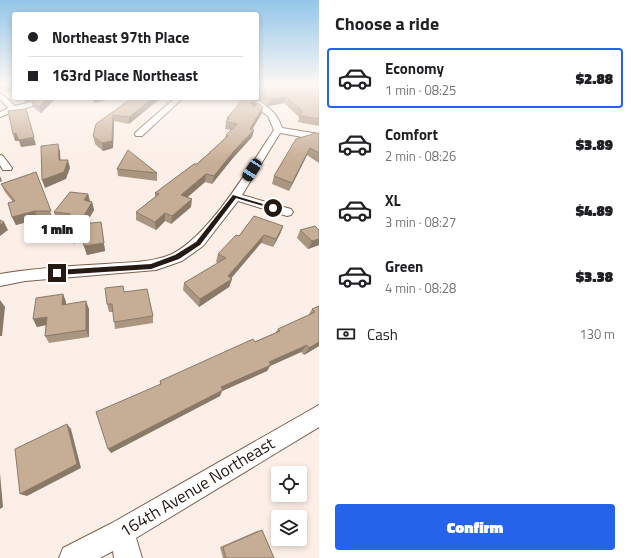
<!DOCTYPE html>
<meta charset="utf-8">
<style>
body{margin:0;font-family:"Titillium Web",sans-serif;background:#f2f2f2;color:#202124;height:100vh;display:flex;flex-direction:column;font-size:15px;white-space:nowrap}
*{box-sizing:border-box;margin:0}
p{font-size:13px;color:#757577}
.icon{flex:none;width:22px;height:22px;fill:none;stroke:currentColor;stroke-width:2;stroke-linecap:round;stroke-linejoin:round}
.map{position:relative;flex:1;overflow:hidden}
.details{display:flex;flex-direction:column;background:#fff;width:312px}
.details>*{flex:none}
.top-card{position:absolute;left:12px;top:12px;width:247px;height:88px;border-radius:4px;box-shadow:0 2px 6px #0003;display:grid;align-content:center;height:88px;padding:0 16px;background:#fff}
.tools{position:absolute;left:271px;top:466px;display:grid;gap:8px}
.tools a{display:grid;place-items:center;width:36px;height:36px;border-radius:4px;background:#fff;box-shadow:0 2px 6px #0003;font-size:20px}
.end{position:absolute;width:18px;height:18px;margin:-9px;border:5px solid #251a13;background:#fff;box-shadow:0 0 0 2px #fff}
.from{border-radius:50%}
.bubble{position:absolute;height:28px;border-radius:4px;background:#fff;box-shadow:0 2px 6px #0003;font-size:13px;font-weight:800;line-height:28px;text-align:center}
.car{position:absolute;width:12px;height:24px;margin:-12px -6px;border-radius:5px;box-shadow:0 0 3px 1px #0007;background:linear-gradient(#222 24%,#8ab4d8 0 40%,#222 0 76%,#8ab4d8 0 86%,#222 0)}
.top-card b{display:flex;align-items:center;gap:14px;height:38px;font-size:15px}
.top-card b+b{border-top:1px solid #e0e0e0}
.top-card i{width:10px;height:10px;background:#202124}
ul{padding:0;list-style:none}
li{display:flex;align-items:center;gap:12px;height:60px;margin:0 8px 6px;padding:0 8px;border:2px solid transparent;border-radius:4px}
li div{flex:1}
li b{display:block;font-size:15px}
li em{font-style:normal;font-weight:800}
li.on{border-color:#2563eb}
li>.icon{width:36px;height:36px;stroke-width:1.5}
h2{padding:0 16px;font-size:18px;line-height:48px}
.pay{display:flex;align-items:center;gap:10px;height:44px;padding:0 16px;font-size:15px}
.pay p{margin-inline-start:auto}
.cta{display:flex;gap:8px;margin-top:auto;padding:8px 16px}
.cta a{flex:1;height:46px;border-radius:4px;background:#2563eb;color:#fff;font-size:16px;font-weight:800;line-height:46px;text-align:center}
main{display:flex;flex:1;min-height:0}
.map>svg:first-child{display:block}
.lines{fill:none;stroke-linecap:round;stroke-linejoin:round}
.minor-casing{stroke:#7d6250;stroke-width:2}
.minor{fill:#fff;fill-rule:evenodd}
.wall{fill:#aa9580}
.shaded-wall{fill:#8b7968}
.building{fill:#c6ad95;stroke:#8b7968}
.route{fill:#251a13}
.labels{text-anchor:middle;stroke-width:4;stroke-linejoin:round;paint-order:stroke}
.near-street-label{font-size:17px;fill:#251a13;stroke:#fff}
</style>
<main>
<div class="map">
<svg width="319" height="558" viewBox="0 0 319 558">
<rect width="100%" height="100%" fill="#fcefe7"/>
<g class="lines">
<!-- minor casing -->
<g class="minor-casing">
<path id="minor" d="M0 93 2 94 15 106 47 98H59L16 111 0 117V112L8 108 0 99Z
M175 98H183L142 136H136L135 134 136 132Z
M243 98C261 98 277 111 282 128L319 134V140L280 133 242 195 291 209 293 212 291 215 287 216 238 201 203 246 182 261 156 270 25 281 0 286V274C35 268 71 266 106 264 128 262 152 263 172 254 210 235 250 166 274 130L268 116Z
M0 155 3 156 12 168 11 170H3L0 165Z
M319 405V427L136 538 142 558H114L113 551 100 558H59L63 548 112 523Z"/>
</g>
<!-- minor -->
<use href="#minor" class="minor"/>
</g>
<!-- wall -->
<path class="wall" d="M0 85H14V93L13 92H3L2 88 0 89Z
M257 85H319V126L298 122 299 117 284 103 269 106 257 99 253 98H257Z
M21 98H41L26 102Z
M132 98H161L129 124 114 121 113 148 103 151 95 144 93 136 96 124Z
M31 101 52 102 41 113 33 107Z
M257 102 256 105 262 113 252 129 254 130 252 137 232 159 212 184 205 182 187 197 191 207 171 224 165 221 156 230 136 220V212L155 197V193L197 164 225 138 226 135 231 130 225 129 227 118Z
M319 134V163L307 155 289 191 272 184 274 176Z
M117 169 157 173V181L118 176Z
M36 172 53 219H38L16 225 12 217 13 202 5 192 1 184Z
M88 194 90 201 92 202 94 210 86 224 102 230 105 251 87 255 84 246 82 231 74 244 71 222 56 220 54 212Z
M283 226 280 234 273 247 261 243 231 278 232 279 229 287 199 307 183 290 184 283 218 263 216 262 218 254 239 236Z
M300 230H319V245L308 249 297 238Z
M124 292 153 316V323L115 329 113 312H109L107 304Z
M63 294 66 302V305L89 309V337L49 343 45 336 46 325 37 327 33 319Z
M319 306V346L304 355 301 352 270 366 267 371 222 391 220 396 111 453 160 385V381L275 333 278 329 308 316 312 309Z
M262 530 274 558H223L220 547 257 531Z"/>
<!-- shaded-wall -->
<path class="shaded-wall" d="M286 97 284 103 269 106 271 99Z
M24 98H41L26 102Z
M48 98H51L52 102 41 113 39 107Z
M93 98H116L94 103Z
M153 98H161L129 124V117Z
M257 102 255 109 250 103Z
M263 107 262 113 249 135 254 130 252 137 232 159 212 184 214 176 250 129Z
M26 109 36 145 21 147 19 141H15L13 134Z
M113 115 114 121 113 148 103 151 102 143Z
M58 144 60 151 61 168 59 160Z
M310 148 307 155 289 191 292 183Z
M68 160 70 168 66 179 45 188 42 180Z
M206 174 205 182 181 203V195Z
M0 176 2 181 0 182Z
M88 194 90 202 84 200Z
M192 199 191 207 171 224 172 216Z
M92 202 94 210 74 244 72 236Z
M35 211 38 219 16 225 12 217Z
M165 213V221L156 230 155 222Z
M4 222 8 230 0 236V225Z
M101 222 105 251 87 255 84 246Z
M283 226 280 234 273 247 276 239Z
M264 235 261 243 229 281 232 279 229 287 199 307 200 299 228 276Z
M319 239V245L308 249 312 241Z
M63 294 66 302 65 313 62 305Z
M0 300 5 307 2 336H0Z
M86 301 89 309V337L86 330Z
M47 317 51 324 37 327 33 319Z
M319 342V346L304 355 309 348Z
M307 345 301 352 270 366 267 371 222 391 220 396 111 453 108 449 221 387 269 362Z
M67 424 71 429 81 468 27 496 20 494Z
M0 473 3 507 0 509Z"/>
<!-- building -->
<path class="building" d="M1 85H14V88L11 86H1Z
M257 85H319V119L300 116 302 111 286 97 271 99 257 92Z
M41 98H48L39 107 31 101Z
M132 98H153L129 117 113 115 112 141 102 143 93 136 96 124Z
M244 98H251L257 102 250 103 254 107 258 103 263 107 250 129 254 130 234 151 214 176 206 174 181 195 192 199 172 216 165 213 155 222 136 212 159 194 155 193 194 164H197L228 136 226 135 237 124 226 122 229 118H227Z
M26 109 34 137 19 140 16 133 13 134 8 111Z
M316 133 319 134V153L310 148 292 183 274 176 296 139Z
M58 144 59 160H68L64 172 42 180 41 146Z
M128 150 157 173 117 169Z
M36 172 51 211H35L12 217 8 203 15 201 1 184Z
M70 192 88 194 84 200 92 202 72 236 70 214 54 212Z
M254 216 283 226 276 239 264 235 228 276 232 279 200 299 184 283 226 258 218 254 236 235 239 236Z
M0 220 4 222 0 225Z
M101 222 104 243 84 246 81 224Z
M315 226 319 230V239L312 241 300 230Z
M123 286 124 292 147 289 153 316 114 322 112 304H107L105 288Z
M63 294 62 305 86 301V330L45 336 47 317 33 319 36 298Z
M319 306V342L309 348 307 345 269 362 271 365 221 387 223 390 108 449 96 412 161 384 160 381 253 339 255 342 280 331 278 329 315 312 312 309Z
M67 424 77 464 20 494 15 449Z
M262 530 274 558H226L223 547Z"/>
<!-- sky -->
<linearGradient id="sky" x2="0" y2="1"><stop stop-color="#93c6e9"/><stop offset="0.52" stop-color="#fef8f4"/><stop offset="1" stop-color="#fef8f4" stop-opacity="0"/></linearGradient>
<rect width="319" height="163" fill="url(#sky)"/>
<!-- route -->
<path class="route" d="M233 195 276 208 273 209 236 198 200 245 179 259 151 269 57 275 54 273 57 270 151 264 175 255 196 242Z"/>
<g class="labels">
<!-- near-street labels -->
<g class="near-street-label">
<text transform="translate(197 487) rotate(-31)" y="6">164th Avenue Northeast</text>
</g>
</g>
</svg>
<div class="tools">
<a><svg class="icon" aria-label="locate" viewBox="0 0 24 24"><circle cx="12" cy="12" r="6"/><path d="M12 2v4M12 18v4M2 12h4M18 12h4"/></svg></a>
<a><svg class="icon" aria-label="layers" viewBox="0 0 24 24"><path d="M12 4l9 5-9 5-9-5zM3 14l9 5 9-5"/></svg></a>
</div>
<i class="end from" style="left:273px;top:208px"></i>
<i class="end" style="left:57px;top:273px"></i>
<div class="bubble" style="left:24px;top:215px;width:66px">1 min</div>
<i class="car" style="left:252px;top:170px;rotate:213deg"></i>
<div class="top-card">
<b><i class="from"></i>Northeast 97th Place</b>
<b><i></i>163rd Place Northeast</b>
</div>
</div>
<section class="details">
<h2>Choose a ride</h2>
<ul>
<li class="on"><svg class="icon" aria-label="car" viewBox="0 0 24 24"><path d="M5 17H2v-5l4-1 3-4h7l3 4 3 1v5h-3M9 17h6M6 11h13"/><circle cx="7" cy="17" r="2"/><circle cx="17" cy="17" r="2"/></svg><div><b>Economy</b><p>1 min · 08:25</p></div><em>$2.88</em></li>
<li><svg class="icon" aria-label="car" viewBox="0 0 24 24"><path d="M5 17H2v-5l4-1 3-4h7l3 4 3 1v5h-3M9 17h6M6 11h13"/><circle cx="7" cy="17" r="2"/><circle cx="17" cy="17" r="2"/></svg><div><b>Comfort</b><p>2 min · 08:26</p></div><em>$3.89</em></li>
<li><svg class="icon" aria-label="car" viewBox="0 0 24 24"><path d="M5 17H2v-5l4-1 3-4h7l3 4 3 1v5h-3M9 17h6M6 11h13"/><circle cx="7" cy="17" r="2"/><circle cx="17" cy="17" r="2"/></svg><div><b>XL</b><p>3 min · 08:27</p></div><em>$4.89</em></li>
<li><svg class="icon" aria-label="car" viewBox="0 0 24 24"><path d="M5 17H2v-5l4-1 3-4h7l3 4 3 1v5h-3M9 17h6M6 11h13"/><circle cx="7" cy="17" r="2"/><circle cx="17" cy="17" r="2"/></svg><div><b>Green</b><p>4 min · 08:28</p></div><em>$3.38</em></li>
</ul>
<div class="pay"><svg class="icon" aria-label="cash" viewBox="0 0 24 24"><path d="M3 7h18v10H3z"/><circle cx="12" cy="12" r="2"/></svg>Cash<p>130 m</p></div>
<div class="cta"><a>Confirm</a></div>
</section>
</main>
